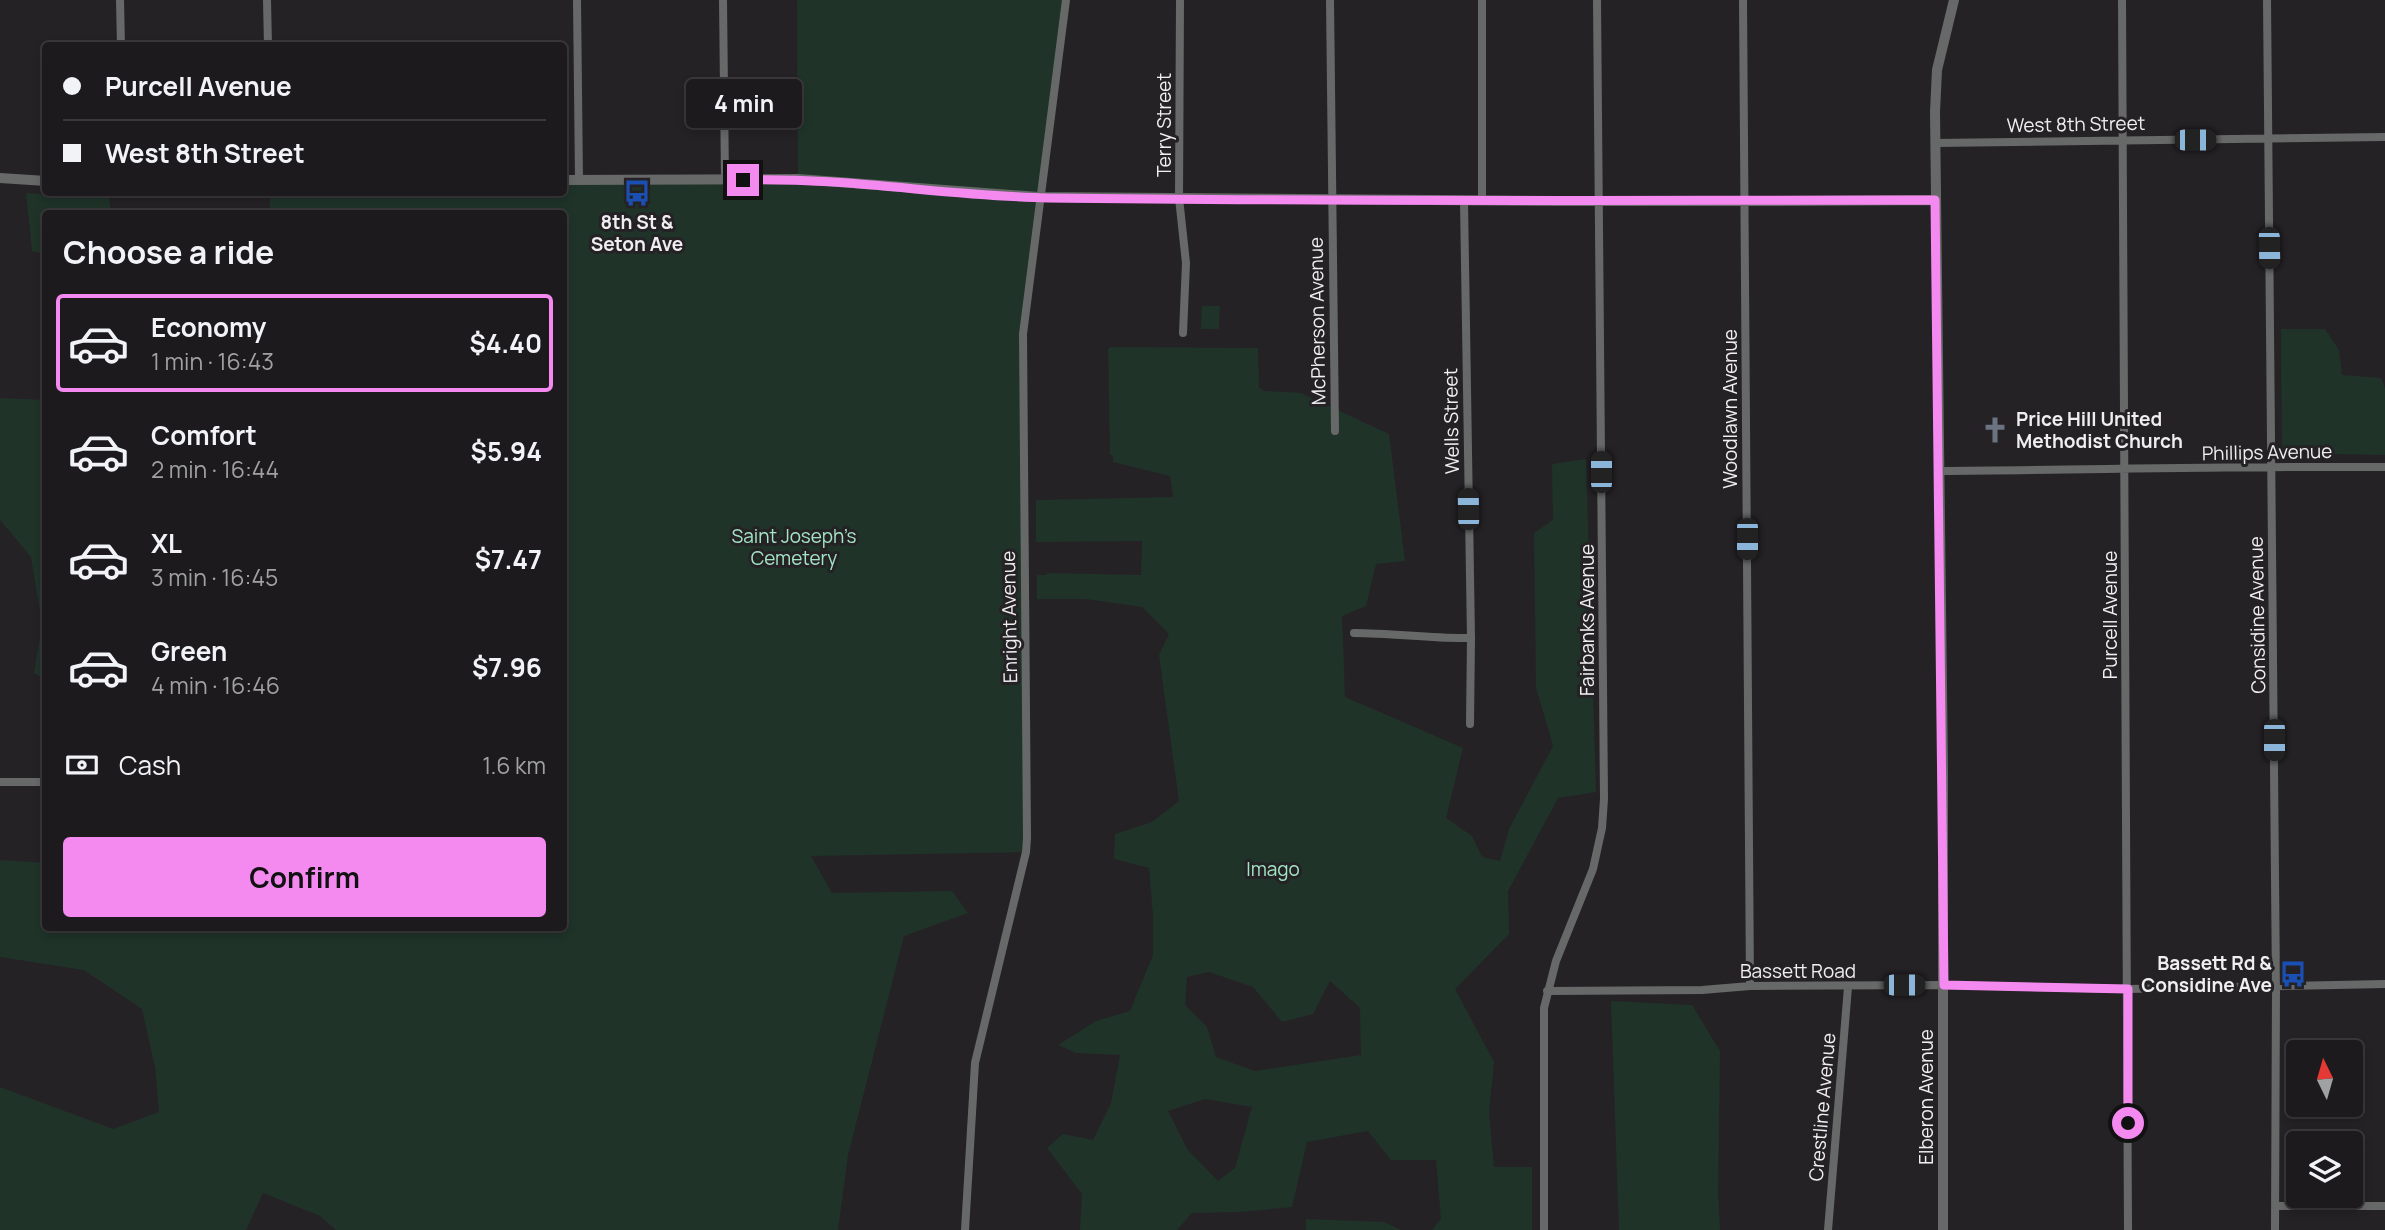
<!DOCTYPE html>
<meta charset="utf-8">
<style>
body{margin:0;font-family:Manrope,sans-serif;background:#292729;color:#f1f3f6;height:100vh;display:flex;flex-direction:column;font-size:26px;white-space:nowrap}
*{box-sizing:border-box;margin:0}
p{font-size:23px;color:#a0a1a3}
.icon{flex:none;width:38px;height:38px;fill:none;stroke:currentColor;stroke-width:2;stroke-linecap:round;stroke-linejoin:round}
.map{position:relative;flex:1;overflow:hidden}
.side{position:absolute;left:42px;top:210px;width:525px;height:721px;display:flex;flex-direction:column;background:#1c1a1c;border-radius:7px;box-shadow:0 4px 10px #0003,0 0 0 2px #3a383b}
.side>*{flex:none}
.banner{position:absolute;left:42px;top:42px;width:525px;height:154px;border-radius:7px;box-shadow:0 4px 10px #0003,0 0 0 2px #3a383b;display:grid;align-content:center;height:154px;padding:0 21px;background:#1c1a1c}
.needle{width:46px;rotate:355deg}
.controls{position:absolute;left:2286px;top:1040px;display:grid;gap:14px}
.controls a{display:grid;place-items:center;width:77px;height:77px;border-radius:7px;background:#1c1a1c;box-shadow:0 4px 10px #0003,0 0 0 2px #3a383b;font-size:35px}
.end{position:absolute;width:32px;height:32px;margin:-16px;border:9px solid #f489f0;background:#111;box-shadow:0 0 0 4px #111}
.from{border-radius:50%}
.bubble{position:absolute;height:49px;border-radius:7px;background:#1c1a1c;box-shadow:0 4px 10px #0003,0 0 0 2px #3a383b;font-size:23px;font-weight:700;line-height:49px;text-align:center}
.car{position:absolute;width:21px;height:42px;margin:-21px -10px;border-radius:9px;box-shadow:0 0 5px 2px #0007;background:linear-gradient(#222 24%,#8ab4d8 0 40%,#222 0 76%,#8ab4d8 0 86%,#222 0)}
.banner b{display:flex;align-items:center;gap:24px;height:66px;font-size:26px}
.banner b+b{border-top:2px solid #3a383b}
.banner i{width:18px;height:18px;background:#f1f3f6}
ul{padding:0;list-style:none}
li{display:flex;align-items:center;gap:21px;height:98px;margin:0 14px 10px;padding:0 7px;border:4px solid transparent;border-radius:7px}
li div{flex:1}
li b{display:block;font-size:26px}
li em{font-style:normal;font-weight:700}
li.current{border-color:#f489f0}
li>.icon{width:63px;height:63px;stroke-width:1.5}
h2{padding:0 21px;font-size:32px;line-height:84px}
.pay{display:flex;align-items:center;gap:18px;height:77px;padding:0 21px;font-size:26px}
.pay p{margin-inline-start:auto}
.primary-button{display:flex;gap:14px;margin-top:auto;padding:14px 21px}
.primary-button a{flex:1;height:80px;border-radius:7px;background:#f489f0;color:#111;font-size:28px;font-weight:700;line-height:80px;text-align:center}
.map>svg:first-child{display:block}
.green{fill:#1f3329;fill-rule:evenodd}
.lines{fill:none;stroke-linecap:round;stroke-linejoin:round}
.minor{stroke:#676968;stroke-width:8}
.tertiary{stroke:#676968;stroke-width:10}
.tertiary-bridge{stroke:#676968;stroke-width:10}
.route{stroke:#f489f0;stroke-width:9}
.labels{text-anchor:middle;stroke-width:6;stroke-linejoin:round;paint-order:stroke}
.street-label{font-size:19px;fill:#f0eef0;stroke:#252226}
.poi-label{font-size:19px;font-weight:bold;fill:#f0eef0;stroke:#252226}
.park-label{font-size:19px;fill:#a2e5c4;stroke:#252226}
</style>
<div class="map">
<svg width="2385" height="1230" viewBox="0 0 2385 1230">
<rect width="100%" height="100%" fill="#252226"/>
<!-- green -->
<path class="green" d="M797 0H1066L1025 312 1026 852 811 856 832 893 952 891 968 913 904 936 848 1155 838 1230H336L320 1216 263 1193 246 1230H0V1087L113 1129 159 1112 155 1067 142 1009 84 970 0 957V860L45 863 46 928H564V214L270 213V193L564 192V180L798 179Z
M26 193 109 198 111 213 46 214 45 254 32 251Z
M1202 306H1220L1219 329H1201Z
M2281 329H2325L2339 350 2342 375 2381 378 2385 388V455L2282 453Z
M1111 347 1258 348 1259 388 1265 391 1301 393 1389 434 1405 561 1376 564 1366 606 1342 616 1345 697 1463 748 1446 818 1472 836 1482 857 1500 861 1509 829 1553 746 1536 687 1534 533 1553 520 1552 464 1586 459 1596 792 1558 798 1508 891 1509 934 1455 989 1494 1062 1489 1113 1494 1167H1532V1230H1432L1441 1219 1436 1160H1391L1368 1131 1307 1142 1292 1207 1240 1212 1192 1213 1177 1230H1080L1082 1194 1047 1148 1063 1134 1093 1140 1111 1103 1120 1055 1076 1053 1058 1045 1096 1021 1130 1011 1153 955V915L1149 868 1114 859 1115 834 1152 822 1179 801 1159 655 1169 634 1142 607 1086 599H1037V575H1047V573L1141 575 1142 541 1036 542V500L1173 497 1170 476 1113 462V455H1110L1108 349ZM1209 972 1253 987 1282 1022 1313 1014 1330 981 1360 1008 1361 1055 1255 1071 1216 1057 1207 1027 1185 1005 1187 977ZM1205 1099 1252 1107 1235 1168 1218 1181 1187 1149 1168 1111Z
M0 398 45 400V679L34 673 42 625 31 557 0 520Z
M1611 1001 1692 1005 1720 1051 1718 1193 1720 1230H1619Z
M1306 1219 1384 1222 1401 1230H1306Z"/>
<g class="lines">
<!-- minor -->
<path class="minor" d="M120 0 121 46
M267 0 268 46
M577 0 579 180
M723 0 725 180
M1180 0 1179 198 1186 263 1183 333
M1330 0 1335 431
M1743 0 1750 986
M2122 0 2128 1230
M2267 0 2276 987 2275 1230
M1935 143 2385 137
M1464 201 1471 638 1470 724
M1482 201V0
M1939 471C2088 470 2236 466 2385 467
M1354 633C1394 633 1432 639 1471 638
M0 782H46
M1547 991 1702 990 1750 986 1944 985 2128 989 2385 984
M2275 1206H2385
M965 1230 975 1063 1026 852 1027 838 1023 334 1066 0
M1544 1230V1008L1556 961 1593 869 1602 828 1604 799 1597 0
M1828 1230 1848 987"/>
<!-- tertiary -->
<path class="tertiary" d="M0 178 46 181
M564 180 798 179 1039 197 1558 201
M1640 201H1716
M1768 201 1935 200
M1943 1230V771L1935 112 1937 70 1954 0"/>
<!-- tertiary-bridge -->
<path class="tertiary-bridge" d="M1558 201H1640
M1716 201H1768"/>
</g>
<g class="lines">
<!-- route -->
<path class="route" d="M743 180C845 177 946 196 1048 198 1344 202 1639 200 1935 200L1944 985 2128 989V1123"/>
</g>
<!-- icons -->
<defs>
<g id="bus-bare" transform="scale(2.1)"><path d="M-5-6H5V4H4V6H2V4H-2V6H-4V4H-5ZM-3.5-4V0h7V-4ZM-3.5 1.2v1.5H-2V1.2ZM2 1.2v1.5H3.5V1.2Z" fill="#1a4fb4" stroke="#252226" stroke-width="2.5" paint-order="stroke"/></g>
<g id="church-bare" transform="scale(2.1)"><path d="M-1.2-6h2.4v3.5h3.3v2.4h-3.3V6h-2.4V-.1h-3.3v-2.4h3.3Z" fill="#6b7280" stroke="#252226" stroke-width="2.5" paint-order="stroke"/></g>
</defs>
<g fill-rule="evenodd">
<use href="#bus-bare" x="637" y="193"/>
<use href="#church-bare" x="1995" y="430"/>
<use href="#bus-bare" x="2293" y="974"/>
</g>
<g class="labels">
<!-- street labels -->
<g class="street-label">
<text transform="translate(2076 124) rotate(-1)" y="7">West 8th Street</text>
<text transform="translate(1164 125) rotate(-90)" y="7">Terry Street</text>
<text transform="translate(1317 321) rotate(-91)" y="7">McPherson Avenue</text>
<text transform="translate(1730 409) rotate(-90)" y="7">Woodlawn Avenue</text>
<text transform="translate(1451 421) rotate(-91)" y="7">Wells Street</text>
<text transform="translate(2267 452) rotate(-1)" y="7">Phillips Avenue</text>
<text transform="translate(2110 615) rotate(-90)" y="7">Purcell Avenue</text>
<text transform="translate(2257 615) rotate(-91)" y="7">Considine Avenue</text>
<text transform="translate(1009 617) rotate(-91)" y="7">Enright Avenue</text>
<text transform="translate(1587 620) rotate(-90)" y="7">Fairbanks Avenue</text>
<text x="1798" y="978">Bassett Road</text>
<text transform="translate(1926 1097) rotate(-90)" y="7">Elberon Avenue</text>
<text transform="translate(1822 1107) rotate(-85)" y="7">Crestline Avenue</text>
</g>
<!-- poi labels -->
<g class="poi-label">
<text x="637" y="229">8th St &amp;<tspan x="637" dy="22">Seton Ave</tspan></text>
<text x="2016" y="426" text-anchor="start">Price Hill United<tspan x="2016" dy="22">Methodist Church</tspan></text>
<text x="2272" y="970" text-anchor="end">Bassett Rd &amp;<tspan x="2272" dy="22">Considine Ave</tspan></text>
</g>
<!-- park labels -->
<g class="park-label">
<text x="794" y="543">Saint Joseph’s<tspan x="794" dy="22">Cemetery</tspan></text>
<text x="1273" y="876">Imago</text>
</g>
</g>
</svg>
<div class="controls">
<a><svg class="needle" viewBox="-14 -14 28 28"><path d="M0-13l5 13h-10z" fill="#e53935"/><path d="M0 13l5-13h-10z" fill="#a0a1a3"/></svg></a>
<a><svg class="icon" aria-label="layers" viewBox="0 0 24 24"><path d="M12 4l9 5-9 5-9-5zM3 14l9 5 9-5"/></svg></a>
</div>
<i class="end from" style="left:2128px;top:1123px"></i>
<i class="end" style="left:743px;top:180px"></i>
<div class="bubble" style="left:686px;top:79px;width:116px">4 min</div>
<i class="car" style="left:2195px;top:140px;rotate:90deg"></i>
<i class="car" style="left:2269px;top:248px;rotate:179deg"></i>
<i class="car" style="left:1601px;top:472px;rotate:0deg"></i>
<i class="car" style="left:1468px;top:509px;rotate:359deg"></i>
<i class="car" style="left:1747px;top:539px;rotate:180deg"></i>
<i class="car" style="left:2274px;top:740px;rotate:180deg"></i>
<i class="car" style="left:1904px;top:985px;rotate:90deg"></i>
<div class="banner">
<b><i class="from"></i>Purcell Avenue</b>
<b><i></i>West 8th Street</b>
</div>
<section class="side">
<h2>Choose a ride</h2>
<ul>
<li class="current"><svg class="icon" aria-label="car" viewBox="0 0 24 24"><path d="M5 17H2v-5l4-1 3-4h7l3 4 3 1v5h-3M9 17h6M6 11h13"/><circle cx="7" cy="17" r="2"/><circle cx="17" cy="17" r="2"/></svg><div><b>Economy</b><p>1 min · 16:43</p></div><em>$4.40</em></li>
<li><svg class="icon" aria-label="car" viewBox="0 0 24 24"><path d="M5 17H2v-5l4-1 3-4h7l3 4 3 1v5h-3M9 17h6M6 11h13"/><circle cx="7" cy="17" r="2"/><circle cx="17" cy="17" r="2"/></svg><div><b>Comfort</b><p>2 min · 16:44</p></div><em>$5.94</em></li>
<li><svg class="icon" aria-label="car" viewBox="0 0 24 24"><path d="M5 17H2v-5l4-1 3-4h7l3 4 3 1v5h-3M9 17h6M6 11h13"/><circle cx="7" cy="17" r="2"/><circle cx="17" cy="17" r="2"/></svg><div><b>XL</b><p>3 min · 16:45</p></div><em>$7.47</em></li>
<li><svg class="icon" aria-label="car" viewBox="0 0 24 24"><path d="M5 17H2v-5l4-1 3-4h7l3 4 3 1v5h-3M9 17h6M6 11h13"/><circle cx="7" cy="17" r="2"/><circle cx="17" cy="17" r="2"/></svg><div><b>Green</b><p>4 min · 16:46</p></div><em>$7.96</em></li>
</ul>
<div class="pay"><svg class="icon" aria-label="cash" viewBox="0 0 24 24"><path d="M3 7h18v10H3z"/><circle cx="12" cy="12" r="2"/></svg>Cash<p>1.6 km</p></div>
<div class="primary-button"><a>Confirm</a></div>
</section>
</div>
